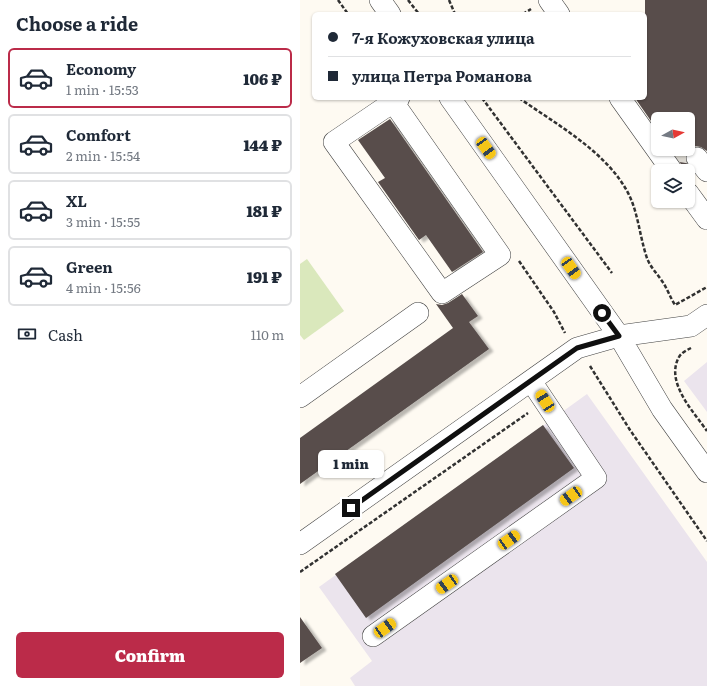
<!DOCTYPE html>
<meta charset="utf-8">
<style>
body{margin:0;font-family:Literata,serif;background:#f6f6f7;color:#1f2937;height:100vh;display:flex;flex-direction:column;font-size:15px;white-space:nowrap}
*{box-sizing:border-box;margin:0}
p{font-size:13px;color:#747a83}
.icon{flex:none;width:22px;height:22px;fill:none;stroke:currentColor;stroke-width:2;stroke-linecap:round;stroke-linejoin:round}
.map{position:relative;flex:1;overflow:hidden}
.side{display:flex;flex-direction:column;background:#fff;width:300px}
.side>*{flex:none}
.banner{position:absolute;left:12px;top:12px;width:335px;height:88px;border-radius:6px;box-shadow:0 1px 3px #0004;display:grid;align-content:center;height:88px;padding:0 16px;background:#fff}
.needle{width:26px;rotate:82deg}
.controls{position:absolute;left:351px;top:112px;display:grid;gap:8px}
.controls a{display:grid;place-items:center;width:44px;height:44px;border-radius:6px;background:#fff;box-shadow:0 1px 3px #0004;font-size:20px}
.end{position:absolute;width:18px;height:18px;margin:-9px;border:5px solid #0f0f0f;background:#fff;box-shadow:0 0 0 2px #fff}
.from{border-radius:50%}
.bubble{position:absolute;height:28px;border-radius:6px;background:#fff;box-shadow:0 1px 3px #0004;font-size:13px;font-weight:800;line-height:28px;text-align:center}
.car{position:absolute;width:12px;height:24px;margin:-12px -6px;border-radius:5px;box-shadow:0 0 3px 1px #0007;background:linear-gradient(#f5c518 24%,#345 0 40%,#f5c518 0 76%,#345 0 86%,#f5c518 0)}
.banner b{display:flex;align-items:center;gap:14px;height:38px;font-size:15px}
.banner b+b{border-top:1px solid #e0e1e3}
.banner i{width:10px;height:10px;background:#1f2937}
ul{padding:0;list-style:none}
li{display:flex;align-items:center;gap:12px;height:60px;margin:0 8px 6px;padding:0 8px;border:2px solid #e0e1e3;border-radius:6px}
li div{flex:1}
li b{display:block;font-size:15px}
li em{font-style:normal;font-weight:800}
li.current{border-color:#bb2b49}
li>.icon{width:36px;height:36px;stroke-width:1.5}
h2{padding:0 16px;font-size:18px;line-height:48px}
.pay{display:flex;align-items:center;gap:10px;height:44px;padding:0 16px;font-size:15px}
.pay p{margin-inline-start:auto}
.button{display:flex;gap:8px;margin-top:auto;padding:8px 16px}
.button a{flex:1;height:46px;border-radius:6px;background:#bb2b49;color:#fff;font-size:16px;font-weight:800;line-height:46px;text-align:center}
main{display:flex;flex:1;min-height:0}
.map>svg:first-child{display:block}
.industrial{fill:#ebe4ed}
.green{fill:#dae8bc}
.building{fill:#584e4c;filter:url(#shadow)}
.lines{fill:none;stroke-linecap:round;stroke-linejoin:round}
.minor-tunnel{stroke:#dad7d0;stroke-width:21;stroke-dasharray:21 10;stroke-linecap:butt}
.minor-casing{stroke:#424242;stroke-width:22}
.path{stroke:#313131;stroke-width:2.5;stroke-dasharray:4 2;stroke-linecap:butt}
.minor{stroke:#fff;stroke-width:21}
.route{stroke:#0f0f0f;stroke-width:5}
</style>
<main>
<section class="side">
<h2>Choose a ride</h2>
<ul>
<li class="current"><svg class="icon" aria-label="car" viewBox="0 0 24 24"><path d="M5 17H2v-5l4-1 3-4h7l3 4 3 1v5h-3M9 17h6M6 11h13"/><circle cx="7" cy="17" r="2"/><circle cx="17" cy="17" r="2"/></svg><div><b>Economy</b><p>1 min · 15:53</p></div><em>106 ₽</em></li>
<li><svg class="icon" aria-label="car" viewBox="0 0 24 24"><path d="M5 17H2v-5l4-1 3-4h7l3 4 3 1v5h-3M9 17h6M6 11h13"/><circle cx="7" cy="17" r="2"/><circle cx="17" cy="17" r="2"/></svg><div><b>Comfort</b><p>2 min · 15:54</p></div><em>144 ₽</em></li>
<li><svg class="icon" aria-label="car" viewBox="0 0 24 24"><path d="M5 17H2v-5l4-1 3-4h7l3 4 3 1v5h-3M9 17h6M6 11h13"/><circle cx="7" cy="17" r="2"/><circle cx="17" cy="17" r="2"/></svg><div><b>XL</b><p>3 min · 15:55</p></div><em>181 ₽</em></li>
<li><svg class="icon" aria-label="car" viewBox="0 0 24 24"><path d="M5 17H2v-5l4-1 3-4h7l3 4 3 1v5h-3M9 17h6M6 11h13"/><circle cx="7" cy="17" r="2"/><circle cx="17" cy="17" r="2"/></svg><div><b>Green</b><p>4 min · 15:56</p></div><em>191 ₽</em></li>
</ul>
<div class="pay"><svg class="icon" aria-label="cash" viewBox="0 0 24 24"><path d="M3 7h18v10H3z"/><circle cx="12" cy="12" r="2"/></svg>Cash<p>110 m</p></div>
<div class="button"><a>Confirm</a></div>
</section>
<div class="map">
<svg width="407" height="686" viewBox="0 0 407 686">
<defs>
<filter id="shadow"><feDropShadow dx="4.5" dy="2.5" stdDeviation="1" flood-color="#0004"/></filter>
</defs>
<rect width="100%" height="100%" fill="#fefaf2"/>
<!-- industrial -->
<path class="industrial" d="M407 362V412L384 381Z
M287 394 407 562V686H55L50 678 72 661 19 587Z"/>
<!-- green -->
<path class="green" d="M7 259 44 311 4 340 0 335V264Z"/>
<!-- building -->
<path class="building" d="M345 0H407V151L401 147 396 146 390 148 386 154 387 164 383 167 371 149H388V119H358V131L335 98H345Z
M90 119 183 252 152 272 126 235 119 240 78 182 85 178 58 140Z
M162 294 178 316 169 322 189 349 0 484V438L153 328 136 304 142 305 148 303Z
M243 425 274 468 66 618 35 574Z
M0 617 22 648 0 663Z"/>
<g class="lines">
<!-- minor-tunnel -->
<path class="minor-tunnel" d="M372 150 400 155"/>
<!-- minor casing -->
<g class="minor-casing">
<path id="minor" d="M80 0 90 14
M249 0 259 14
M150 98 319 336 362 409 407 472
M320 98 372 171
M93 102 200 255 142 293 34 142 93 102 99 98
M397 158 407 171
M388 193 407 219
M0 397 118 313
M0 544 277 348 319 336 391 326 407 315
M73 636 296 478 231 381"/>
</g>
<!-- path -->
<path class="path" d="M38 0 48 14
M108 0 119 14
M149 0 155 14
M223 14 231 9
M182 98 312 273
M219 98C256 124 305 151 327 191 338 211 339 233 346 255 349 266 356 272 362 281 367 288 370 297 375 305L407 287
M219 261 254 312 265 333
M391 348C387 350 381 353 379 357 365 382 393 411 407 431
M290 366 330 430 407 541
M0 572 228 413"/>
<!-- minor -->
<use href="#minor" class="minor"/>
</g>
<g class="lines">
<!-- route -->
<path class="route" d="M51 508 277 348 319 336 302 313"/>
</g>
</svg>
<div class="controls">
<a><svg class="needle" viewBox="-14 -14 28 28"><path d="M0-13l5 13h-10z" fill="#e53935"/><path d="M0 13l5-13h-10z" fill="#747a83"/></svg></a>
<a><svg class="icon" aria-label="layers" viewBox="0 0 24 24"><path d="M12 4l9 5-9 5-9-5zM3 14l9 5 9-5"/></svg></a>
</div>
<i class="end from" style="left:302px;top:313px"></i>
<i class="end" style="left:51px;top:508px"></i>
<div class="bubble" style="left:18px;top:450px;width:66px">1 min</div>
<i class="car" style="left:186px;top:148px;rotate:144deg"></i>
<i class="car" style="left:271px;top:268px;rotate:145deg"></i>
<i class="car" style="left:245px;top:401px;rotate:327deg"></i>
<i class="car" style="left:271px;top:496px;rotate:235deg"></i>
<i class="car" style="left:209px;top:540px;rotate:55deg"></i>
<i class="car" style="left:147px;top:584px;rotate:235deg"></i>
<i class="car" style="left:85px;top:628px;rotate:55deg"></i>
<div class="banner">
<b><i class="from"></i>7-я Кожуховская улица</b>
<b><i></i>улица Петра Романова</b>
</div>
</div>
</main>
